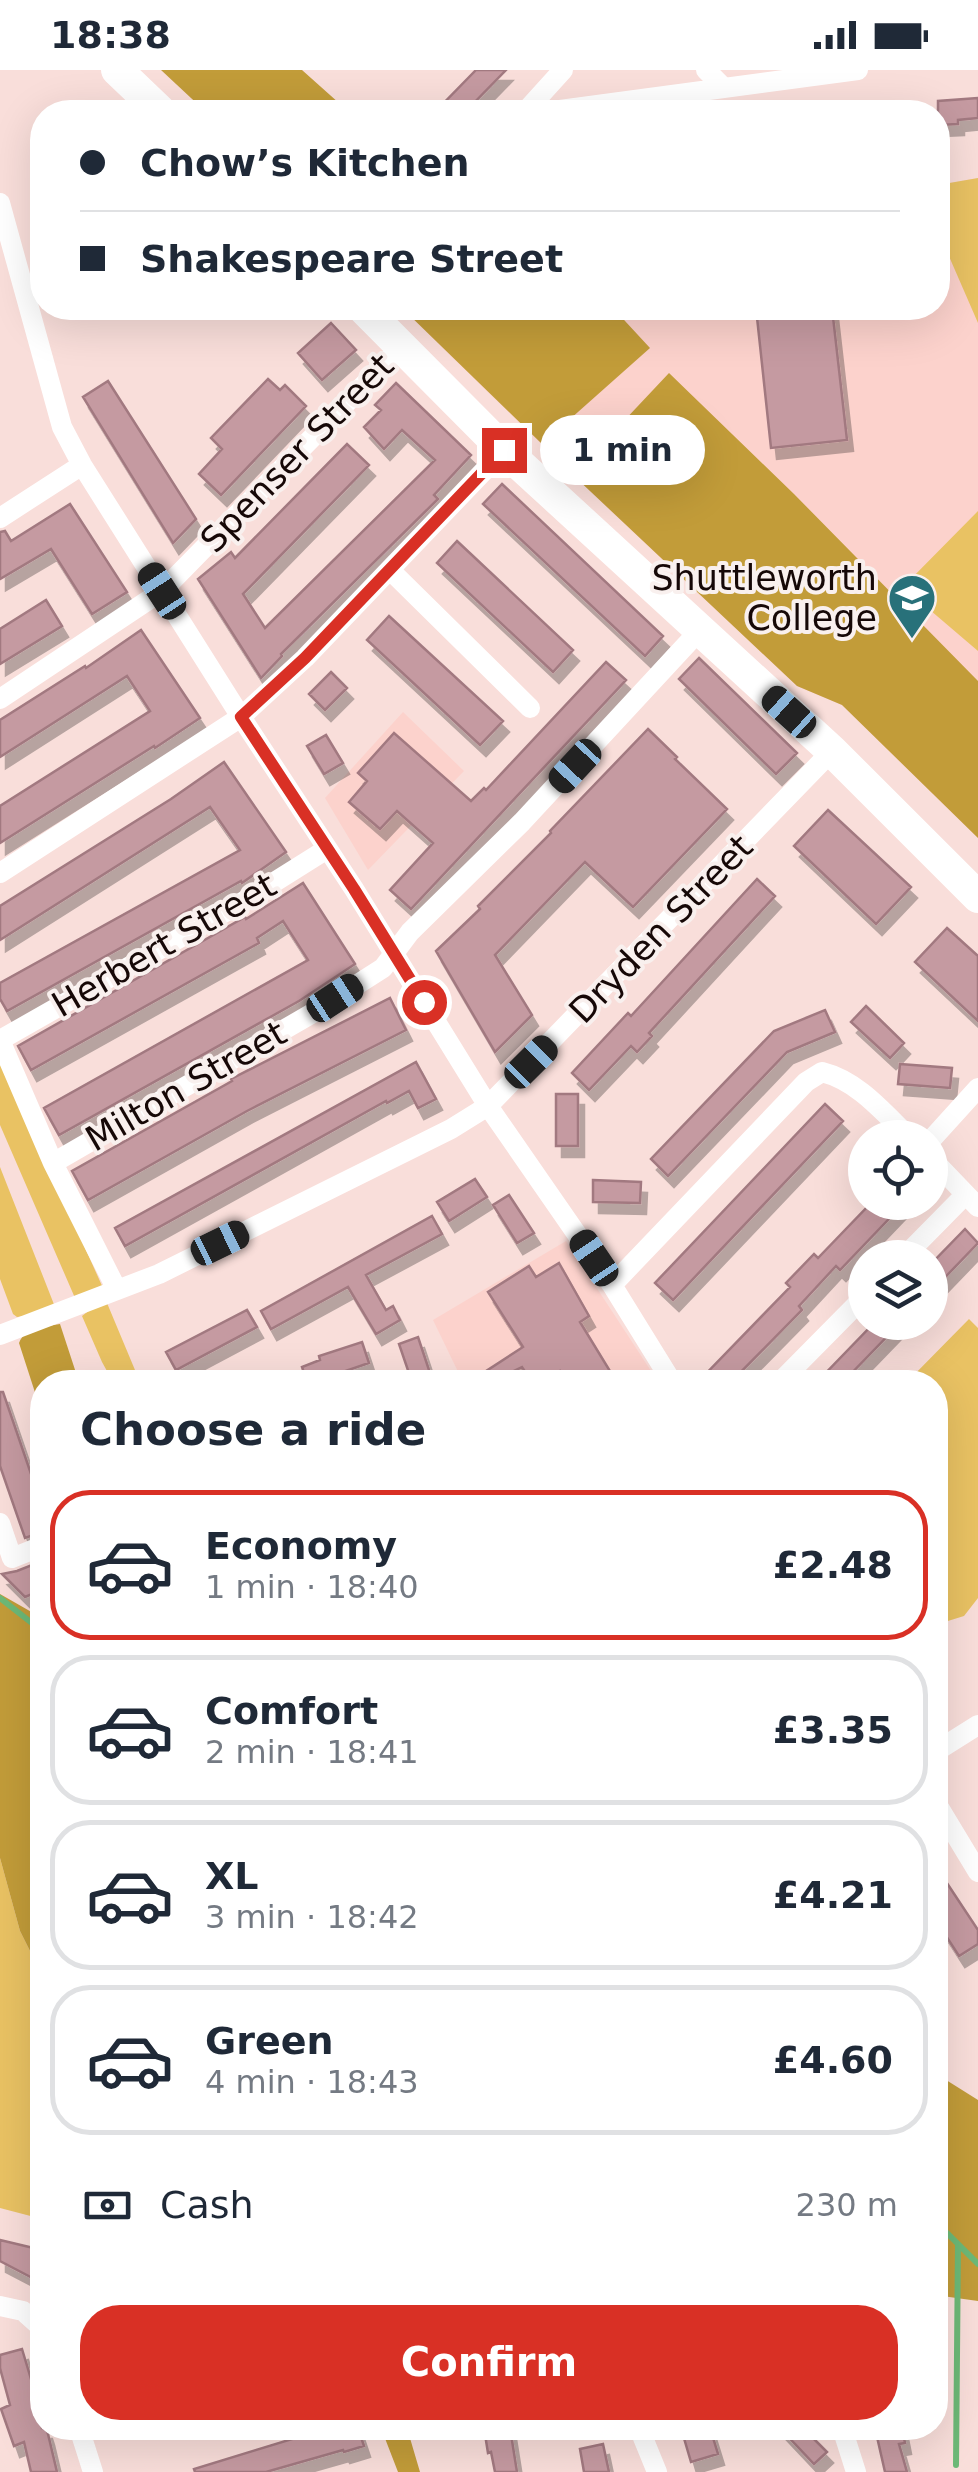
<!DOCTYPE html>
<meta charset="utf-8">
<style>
body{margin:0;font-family:"DejaVu Sans",sans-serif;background:#f2f2f3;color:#1f2937;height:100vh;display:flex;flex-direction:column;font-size:38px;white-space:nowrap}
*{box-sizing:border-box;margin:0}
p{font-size:32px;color:#747a83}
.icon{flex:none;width:55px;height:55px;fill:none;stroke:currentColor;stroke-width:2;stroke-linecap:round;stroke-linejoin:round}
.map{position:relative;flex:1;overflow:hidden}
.sheet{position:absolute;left:30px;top:1300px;width:918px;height:1070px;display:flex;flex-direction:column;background:#fff;border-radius:40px;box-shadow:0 10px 40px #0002}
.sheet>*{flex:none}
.hud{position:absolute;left:30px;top:30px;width:920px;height:220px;border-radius:40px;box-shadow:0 10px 40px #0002;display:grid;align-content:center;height:220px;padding:0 50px;background:#fff}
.fabs{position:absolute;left:848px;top:1050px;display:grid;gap:20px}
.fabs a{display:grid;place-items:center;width:100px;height:100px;border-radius:50%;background:#fff;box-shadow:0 10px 40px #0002;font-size:50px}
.end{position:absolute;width:45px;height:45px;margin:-22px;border:12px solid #d93025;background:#fff;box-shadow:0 0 0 5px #fff}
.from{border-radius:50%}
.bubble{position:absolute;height:70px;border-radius:35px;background:#fff;box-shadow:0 10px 40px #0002;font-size:32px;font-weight:800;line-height:70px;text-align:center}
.car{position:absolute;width:30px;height:60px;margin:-30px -15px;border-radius:12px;box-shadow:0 0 8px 2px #0007;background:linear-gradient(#222 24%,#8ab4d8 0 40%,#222 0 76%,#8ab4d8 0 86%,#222 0)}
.hud b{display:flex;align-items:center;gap:35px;height:95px;font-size:38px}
.hud b+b{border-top:2px solid #e0e1e3}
.hud i{width:25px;height:25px;background:#1f2937}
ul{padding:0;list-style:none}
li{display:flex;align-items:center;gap:30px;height:150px;margin:0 20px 15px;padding:0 30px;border:5px solid #e0e1e3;border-radius:40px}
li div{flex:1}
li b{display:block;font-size:38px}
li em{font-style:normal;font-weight:800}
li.selected{border-color:#d93025}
li>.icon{width:90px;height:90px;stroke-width:1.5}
h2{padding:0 50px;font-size:45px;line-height:120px}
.pay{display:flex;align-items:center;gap:25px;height:110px;padding:0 50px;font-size:38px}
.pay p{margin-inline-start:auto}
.button{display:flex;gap:20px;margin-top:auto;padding:20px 50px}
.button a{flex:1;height:115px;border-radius:40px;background:#d93025;color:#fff;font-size:40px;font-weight:800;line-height:115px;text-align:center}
.status{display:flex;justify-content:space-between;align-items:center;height:70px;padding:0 50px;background:#fff;direction:ltr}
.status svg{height:28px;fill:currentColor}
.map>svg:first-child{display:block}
.built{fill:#fcd2cc}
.green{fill:#e9c263}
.forest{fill:#c29c39}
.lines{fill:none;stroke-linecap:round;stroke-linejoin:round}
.stream{stroke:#6db977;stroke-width:6}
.building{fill:#c59aa1;stroke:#a27980;stroke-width:2.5;filter:url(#shadow)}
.street{stroke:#fff;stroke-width:20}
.primary{stroke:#fff;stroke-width:32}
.route{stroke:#d93025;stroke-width:12}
.labels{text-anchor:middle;stroke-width:8;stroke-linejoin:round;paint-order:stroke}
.street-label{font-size:35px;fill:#160807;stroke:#f9f0ee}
.poi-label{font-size:35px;fill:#160807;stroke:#f9f0ee;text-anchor:end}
</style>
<div class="status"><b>18:38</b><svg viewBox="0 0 49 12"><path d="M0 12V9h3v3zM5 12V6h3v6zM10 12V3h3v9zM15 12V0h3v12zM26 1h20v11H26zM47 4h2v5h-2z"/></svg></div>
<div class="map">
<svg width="978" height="2402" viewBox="0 0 978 2402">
<defs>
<filter id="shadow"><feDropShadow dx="6" dy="11" stdDeviation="0" flood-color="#0004"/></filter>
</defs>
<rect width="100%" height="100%" fill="#f9deda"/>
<!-- built -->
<path class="built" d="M978 108V768L842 635 797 616 573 405 402 238H938V115Z
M403 642 464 701 368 800 325 728Z
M566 1171 655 1307 647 1312H463L433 1250Z"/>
<!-- green -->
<path class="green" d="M978 108V253L938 161V115Z
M978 441V581L903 517Z
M0 988 103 1218 75 1228 0 1055Z
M0 1097 57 1242 17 1247 13 1244 0 1209Z
M107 1233 140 1312H113L102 1292 82 1246 95 1236Z
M969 1249 978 1258V1528L964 1546 935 1555V1312H907Z
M0 1788 20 1861 42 1905V2149L0 2138Z"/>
<!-- forest -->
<path class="forest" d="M161 0H302L349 42H206Z
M402 238H613L650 278 542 374Z
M669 303 794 424 978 611V768L842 635 797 616 573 405Z
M60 1254 79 1312H42V1344L19 1273C26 1256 44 1257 60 1254Z
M0 1524 42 1548V1905L20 1861 0 1788Z
M935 2003 978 2030V2231L935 2225Z
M381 2358H407L420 2402H398Z"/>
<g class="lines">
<!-- stream -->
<path class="stream" d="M0 1528 42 1561
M935 2151 958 2174 956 2395
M958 2174 978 2194"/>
</g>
<!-- building -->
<path class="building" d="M476 0H506L465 42H435Z
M978 28V48L958 50V54L938 55V31Z
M756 238H832L847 370 771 378Z
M331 253 356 280 322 310 298 283Z
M268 309 280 320 285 315 306 336 221 425 199 404 222 379 211 368Z
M108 311 196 449 173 473 83 327Z
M396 313 471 385 434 425 438 429 281 584 282 586 261 608 198 509 231 482 235 488 347 374 369 395 243 524 265 558 435 390 402 360 384 379 364 357 381 340 375 335Z
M502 414 663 566 645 586 483 434Z
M70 434 127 522 92 544 51 479 0 509V462L5 461 11 471Z
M457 471 573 580 553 602 437 493Z
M46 530 62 556 0 594V559Z
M389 546 503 651 480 675 367 570Z
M141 560 200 648 155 678 154 676 0 773V736L150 641 127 606 0 687V650L85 596 86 598Z
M699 588 797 683 776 704 679 609Z
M606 592 626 610 411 839 390 820 433 773 397 741 380 759 349 732 367 711 358 703 394 663 471 731 484 718 486 720Z
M331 602 347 618 325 640 309 624Z
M648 659 677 687 675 689 727 739 633 837 585 792 495 885 532 945 495 982 436 881 480 839 478 836 551 763 550 761Z
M326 665 343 693 324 704 307 676Z
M224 692 286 782 242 813 241 811 7 941 0 929V913L240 780 210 737 0 870V836L171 729Z
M828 740 911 817 876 854 794 776Z
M757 809 775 826 649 963 652 966 637 982 631 976 589 1020 572 1003 628 943 631 946Z
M303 813 355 894 299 931 59 1065 44 1038 308 890 283 851 257 868 259 873 31 1000 18 976 245 847 246 849Z
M947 858 978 886V951L915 892Z
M390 928 406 960 247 1041 88 1130 72 1101 232 1011 231 1009Z
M866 936 904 973 890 988 851 952Z
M825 940 835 962 787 982 668 1106 651 1089 774 961Z
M416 992 436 1029 418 1038 409 1021 387 1033 386 1031 125 1176 115 1158Z
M900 994 952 998 950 1018 898 1014Z
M556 1024H578V1076H556Z
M825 1034 843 1051 673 1230 655 1213Z
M475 1109 487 1127 449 1151 437 1132Z
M593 1110 641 1112 640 1133 593 1132Z
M509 1125 534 1163 517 1173 493 1135Z
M872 1132H905L840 1200 836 1196 799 1236 802 1240 731 1312H698L790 1217 786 1213 814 1184 818 1188Z
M432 1146 442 1164 366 1205 386 1240 393 1236 400 1250 376 1264 348 1217 271 1259 261 1241Z
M965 1159 978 1173 930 1223V1195Z
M559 1193 589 1246 580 1252 613 1306 603 1312H567L560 1301 541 1312H532L522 1297 491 1312H480L477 1307 523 1277 488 1222 529 1196 536 1207Z
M247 1240 257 1257 176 1300 166 1282Z
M875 1252H901L843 1312H817Z
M418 1267 433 1312H412L399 1274Z
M362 1272 369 1293 328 1307 330 1312H307L302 1297 320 1290 319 1286Z
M0 1322H3L42 1436V1462L25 1468 0 1396Z
M42 1491V1520L25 1527 2 1504 17 1501Z
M935 1795 978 1860V1874L959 1886 935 1849Z
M0 2170 42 2180V2213L0 2191Z
M22 2279 42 2346V2358H46L48 2364 57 2402H31L24 2372 14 2376 1 2339 10 2335 0 2298V2285Z
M328 2358H358L364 2376 344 2382 343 2380 266 2402H195L194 2399Z
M484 2358H510L517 2402H495L491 2382 488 2383Z
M681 2358H710L718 2384 691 2392Z
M780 2358H806L807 2362 827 2382 814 2394Z
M875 2358H902L905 2373 899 2374 907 2402H885Z
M603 2374 609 2402H584L580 2379Z"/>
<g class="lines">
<!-- street -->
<path class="street" d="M706 0 724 18
M525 42 563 0
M545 42 858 0
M0 133 62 357 82 395 241 647 354 819 488 1036 612 1215 672 1312
M0 448 82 395
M390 500 530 638
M0 629 162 521 401 277
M0 803 241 647 305 588 504 380
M0 970 241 833 327 779
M0 970 53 1093 117 1220
M930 1071 978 1018
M930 1087 978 1137
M53 1093 311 944 383 898 410 862 522 752 699 561
M903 1188 965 1125
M612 1215 806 1012 822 1002C858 1011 883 1042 910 1068
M0 1265 159 1204 451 1059 488 1036 832 681
M780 1312 865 1226
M0 1453 12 1488 42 1476
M935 1682 978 1655
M935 1731 978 1802
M0 2236 23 2241 42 2258
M79 2358 93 2402
M639 2358 657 2402
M842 2358 856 2402"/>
<!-- primary -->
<path class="primary" d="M117 0 161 42
M363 238 504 380 832 681 978 827"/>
</g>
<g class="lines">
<!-- route -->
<path class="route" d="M424 932 354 819 241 647 305 588 504 380"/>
</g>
<!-- icons -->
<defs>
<g id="school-pin" transform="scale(2.5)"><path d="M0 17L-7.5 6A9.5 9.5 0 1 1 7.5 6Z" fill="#28717a" stroke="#f9f0ee"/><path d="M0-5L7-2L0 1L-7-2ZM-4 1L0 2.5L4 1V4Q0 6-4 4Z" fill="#fff"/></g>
</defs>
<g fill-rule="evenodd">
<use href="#school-pin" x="912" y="528"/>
</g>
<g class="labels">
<!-- street labels -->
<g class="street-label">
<text transform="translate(297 383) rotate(-46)" y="12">Spenser Street</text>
<text transform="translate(661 859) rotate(-46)" y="12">Dryden Street</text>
<text transform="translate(164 875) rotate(-30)" y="12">Herbert Street</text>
<text transform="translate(186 1016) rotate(-30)" y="12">Milton Street</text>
</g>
<!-- poi labels -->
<g class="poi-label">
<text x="877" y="520">Shuttleworth<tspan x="877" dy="40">College</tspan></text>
</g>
</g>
</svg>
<div class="fabs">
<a><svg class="icon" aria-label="locate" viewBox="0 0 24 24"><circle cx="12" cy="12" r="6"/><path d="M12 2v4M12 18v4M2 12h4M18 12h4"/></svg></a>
<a><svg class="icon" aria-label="layers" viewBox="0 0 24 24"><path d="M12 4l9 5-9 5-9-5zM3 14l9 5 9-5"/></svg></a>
</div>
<i class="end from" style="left:424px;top:932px"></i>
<i class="end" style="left:504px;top:380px"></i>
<div class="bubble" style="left:540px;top:345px;width:165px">1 min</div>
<i class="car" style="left:162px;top:521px;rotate:327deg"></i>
<i class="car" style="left:789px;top:642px;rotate:312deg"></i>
<i class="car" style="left:575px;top:696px;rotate:223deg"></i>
<i class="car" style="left:335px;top:928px;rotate:57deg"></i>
<i class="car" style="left:531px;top:992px;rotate:45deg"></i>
<i class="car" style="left:220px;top:1173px;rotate:64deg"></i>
<i class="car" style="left:594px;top:1188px;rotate:326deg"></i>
<div class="hud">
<b><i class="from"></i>Chow’s Kitchen</b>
<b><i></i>Shakespeare Street</b>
</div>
<section class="sheet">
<h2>Choose a ride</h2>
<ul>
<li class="selected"><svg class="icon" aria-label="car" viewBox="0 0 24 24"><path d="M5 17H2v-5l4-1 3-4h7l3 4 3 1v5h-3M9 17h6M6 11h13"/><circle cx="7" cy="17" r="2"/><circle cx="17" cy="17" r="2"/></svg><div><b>Economy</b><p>1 min · 18:40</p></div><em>£2.48</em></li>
<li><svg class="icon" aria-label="car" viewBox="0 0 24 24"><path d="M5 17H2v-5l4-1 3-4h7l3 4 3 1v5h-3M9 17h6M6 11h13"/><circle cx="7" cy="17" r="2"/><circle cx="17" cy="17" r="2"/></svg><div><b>Comfort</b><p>2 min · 18:41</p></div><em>£3.35</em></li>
<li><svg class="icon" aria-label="car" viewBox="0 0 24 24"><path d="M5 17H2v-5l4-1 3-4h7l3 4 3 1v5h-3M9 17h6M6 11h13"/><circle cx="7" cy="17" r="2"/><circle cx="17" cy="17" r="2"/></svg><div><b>XL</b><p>3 min · 18:42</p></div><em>£4.21</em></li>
<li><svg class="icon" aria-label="car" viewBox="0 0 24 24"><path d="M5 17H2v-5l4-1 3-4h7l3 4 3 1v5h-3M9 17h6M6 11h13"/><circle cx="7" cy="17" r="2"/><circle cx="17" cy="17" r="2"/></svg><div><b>Green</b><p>4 min · 18:43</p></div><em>£4.60</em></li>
</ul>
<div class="pay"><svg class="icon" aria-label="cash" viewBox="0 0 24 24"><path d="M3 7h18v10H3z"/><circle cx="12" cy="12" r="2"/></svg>Cash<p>230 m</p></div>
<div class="button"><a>Confirm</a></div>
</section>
</div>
